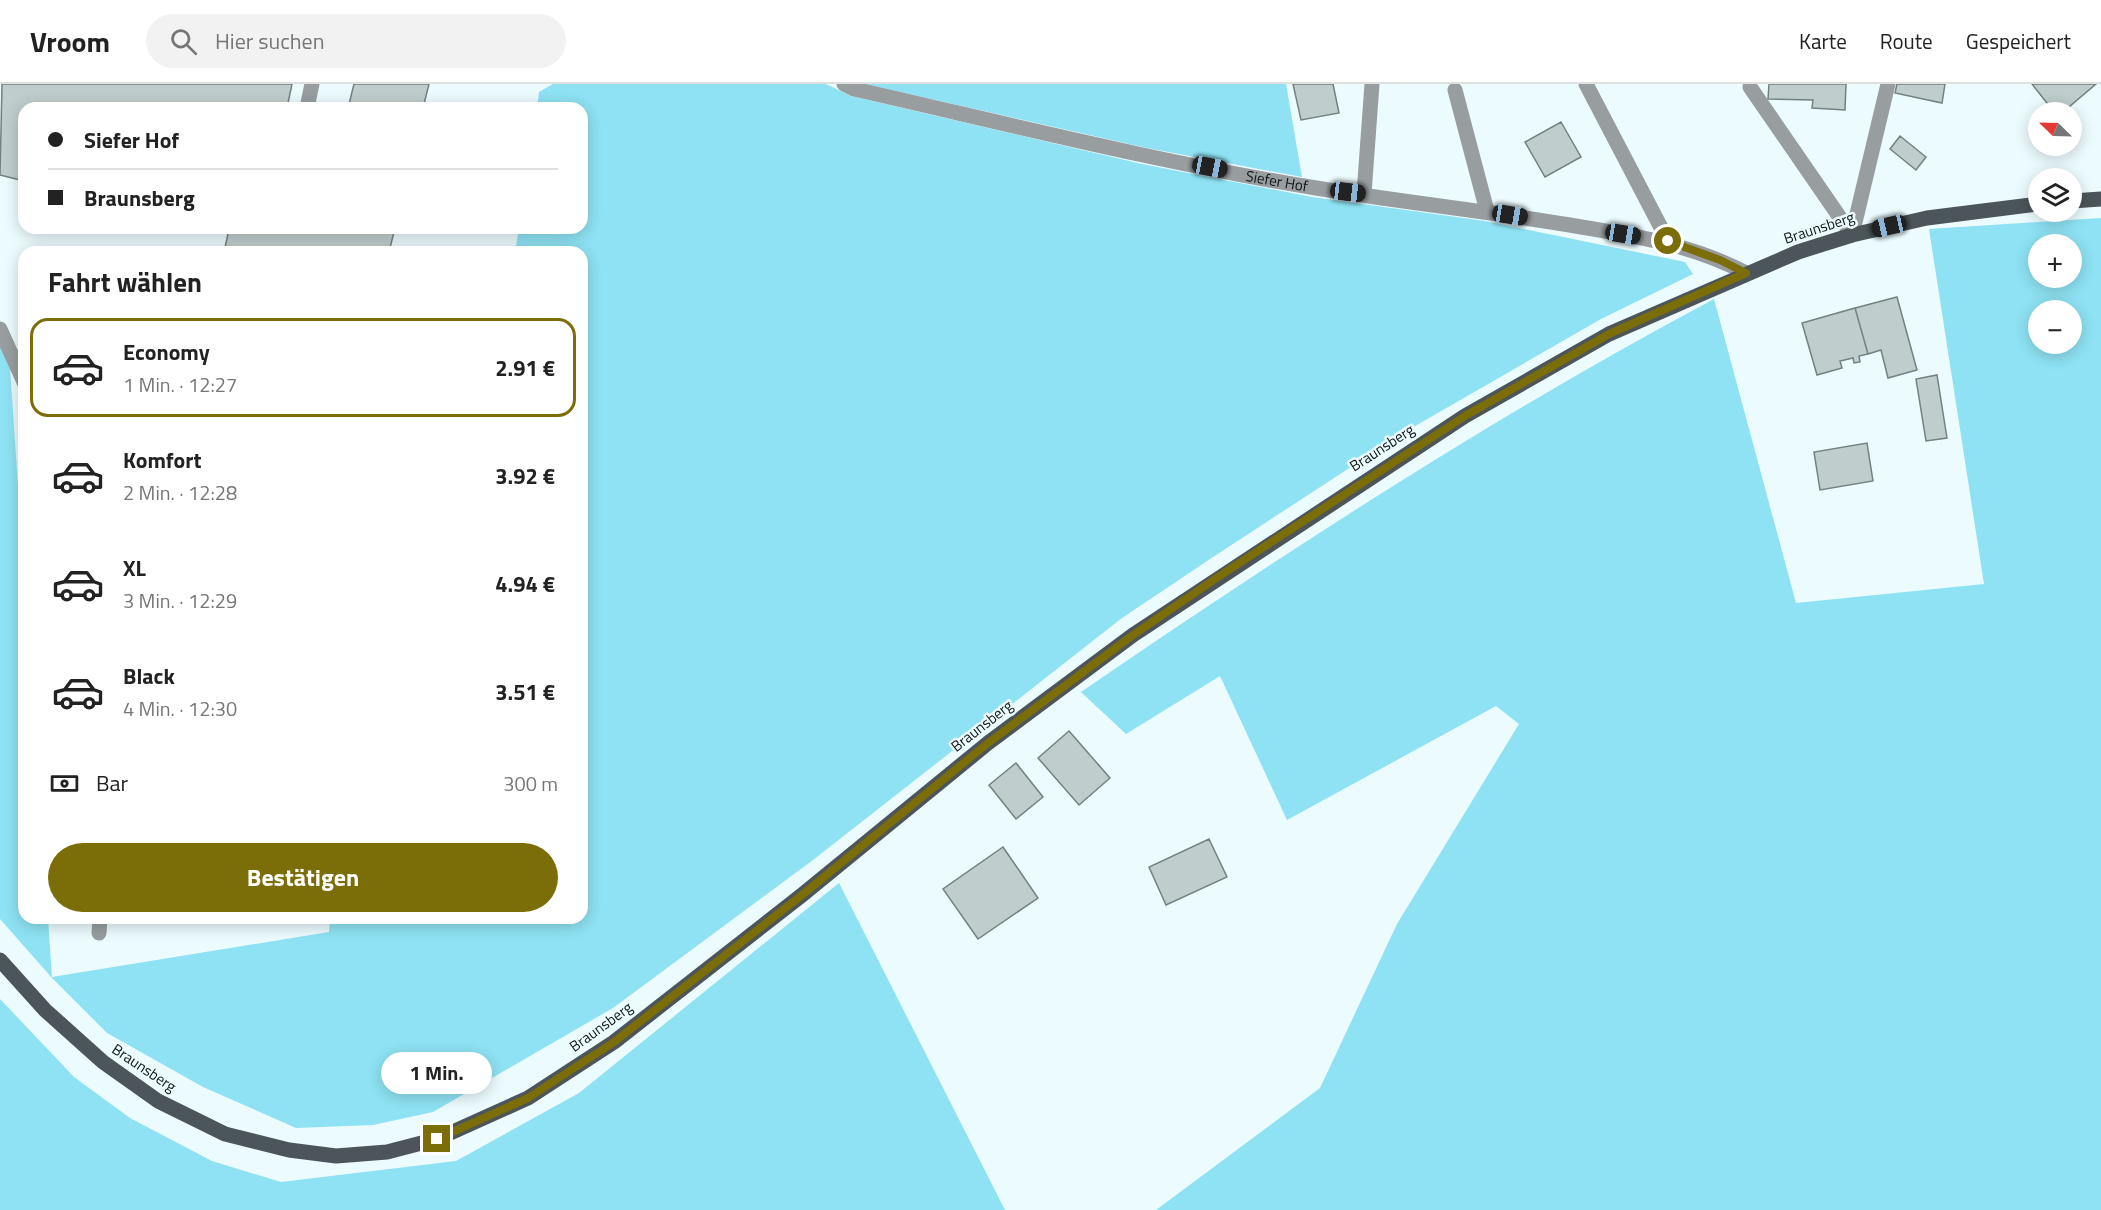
<!DOCTYPE html>
<html lang="de">
<meta charset="utf-8">
<style>
body{margin:0;font-family:"Titillium Web",sans-serif;background:#f2f2f2;color:#222;height:100vh;display:flex;flex-direction:column;font-size:22px;white-space:nowrap}
*{box-sizing:border-box;margin:0}
p{font-size:20px;color:#767676}
.icon{flex:none;width:33px;height:33px;fill:none;stroke:currentColor;stroke-width:2;stroke-linecap:round;stroke-linejoin:round}
.map{position:relative;flex:1;overflow:hidden}
.panel{position:absolute;left:18px;top:162px;width:570px;height:678px;display:flex;flex-direction:column;background:#fff;border-radius:18px;box-shadow:0 3px 15px #0003}
.panel>*{flex:none}
.hud{position:absolute;left:18px;top:18px;width:570px;height:132px;border-radius:18px;box-shadow:0 3px 15px #0003;display:grid;align-content:center;height:132px;padding:0 30px;background:#fff}
.needle{width:39px;rotate:293deg}
.tools{position:absolute;left:2028px;top:18px;display:grid;gap:12px}
.tools a{display:grid;place-items:center;width:54px;height:54px;border-radius:50%;background:#fff;box-shadow:0 3px 15px #0003;font-size:30px}
.end{position:absolute;width:27px;height:27px;margin:-14px;border:8px solid #7b6d08;background:#fff;box-shadow:0 0 0 3px #fff}
.from{border-radius:50%}
.bubble{position:absolute;height:42px;border-radius:21px;background:#fff;box-shadow:0 3px 15px #0003;font-size:20px;font-weight:700;line-height:42px;text-align:center}
.car{position:absolute;width:18px;height:36px;margin:-18px -9px;border-radius:8px;box-shadow:0 0 4px 2px #0007;background:linear-gradient(#222 24%,#8ab4d8 0 40%,#222 0 76%,#8ab4d8 0 86%,#222 0)}
.hud b{display:flex;align-items:center;gap:21px;height:57px;font-size:22px}
.hud b+b{border-top:2px solid #e0e0e0}
.hud i{width:15px;height:15px;background:#222}
ul{padding:0;list-style:none}
li{display:flex;align-items:center;gap:18px;height:99px;margin:0 12px 9px;padding:0 18px;border:3px solid transparent;border-radius:18px}
li div{flex:1}
li b{display:block;font-size:22px}
li em{font-style:normal;font-weight:700}
li.on{border-color:#7b6d08}
li>.icon{width:54px;height:54px;stroke-width:1.5}
h2{padding:0 30px;font-size:27px;line-height:72px}
.pay{display:flex;align-items:center;gap:15px;height:66px;padding:0 30px;font-size:22px}
.pay p{margin-inline-start:auto}
.action{display:flex;gap:12px;margin-top:auto;padding:12px 30px}
.action a{flex:1;height:69px;border-radius:36px;background:#7b6d08;color:#fff;font-size:24px;font-weight:700;line-height:69px;text-align:center}
header{display:flex;align-items:center;gap:36px;box-sizing:border-box;height:84px;padding:0 30px;background:#fff;border-bottom:2px solid #e0e0e0}
header strong{font-size:28px}
nav{display:flex;gap:33px;margin-inline-start:auto;font-size:21px}
.search{width:420px;height:54px;background:#f2f2f2;display:flex;align-items:center;gap:15px;box-sizing:border-box;padding:0 21px;border-radius:33px;color:#767676;font-size:22px}
.map>svg:first-child{display:block}
.green{fill:#8ee2f3;fill-rule:evenodd}
.building{fill:#bfcdcc;stroke:#738180;stroke-width:1.5}
.lines{fill:none;stroke-linecap:round;stroke-linejoin:round}
.minor{stroke:#989da0;stroke-width:15}
.major{stroke:#4c555a;stroke-width:15}
.route{stroke:#7b6d08;stroke-width:8}
.labels{text-anchor:middle;stroke-width:5;stroke-linejoin:round;paint-order:stroke}
.street-label{font-size:15px;fill:#101516;stroke:#ecfbfe}
</style>
<header>
<strong>Vroom</strong>
<div class="search"><svg class="icon" aria-label="search" viewBox="0 0 24 24"><circle cx="10" cy="10" r="6"/><path d="M15 15l6 6"/></svg>Hier suchen</div>
<nav><a>Karte</a><a>Route</a><a>Gespeichert</a></nav>
</header>
<div class="map">
<svg width="2101" height="1126" viewBox="0 0 2101 1126">
<rect width="100%" height="100%" fill="#ecfbfe"/>
<!-- green -->
<path class="green" d="M553 0H826L851 12 1142 80 1312 113 1485 137 1685 178 1693 190 1601 235 1403 349 1213 473 1122 534 813 776 613 924 433 1028 373 1041 296 1044 203 1003 107 949 52 894 0 835V250L8 253 24 492V834H48L52 893 329 848 330 834H582V168H515L519 144H582V24H537L539 8Z
M865 0H1286L1302 93 1147 64Z
M2101 134V1126H1156L1320 1004 1397 840 1519 640 1496 622 1287 736 1220 592 1126 650 1081 608C1287 467 1494 332 1714 215L1796 519 1984 500 1929 145ZM2072 160V194H2038V160ZM2072 226V260H2038V226Z
M839 799 1005 1126H0V915L74 993 130 1034 212 1077 281 1098 456 1077 579 1009Z"/>
<!-- building -->
<path class="building" d="M2 0H292L287 24H24V97L0 91Z
M354 0H429L423 24H348Z
M1293 0H1333L1339 29 1301 36Z
M1769 0H1846L1845 26 1812 24 1813 16 1768 15Z
M1897 0H1945L1942 19 1895 9Z
M2032 0H2096L2063 28H2054Z
M1561 38 1581 73 1545 93 1525 58Z
M1900 52 1926 73 1916 86 1890 65Z
M223 144H395L389 168H224L229 145Z
M1897 213 1917 286 1888 294 1881 266 1868 270 1855 224Z
M1855 224 1868 270 1859 272 1860 278 1854 279 1853 274 1840 277 1842 284 1817 291 1802 239Z
M1937 291 1947 354 1926 357 1916 295Z
M1867 359 1873 397 1820 406 1814 368Z
M1069 647 1110 694 1079 721 1038 674Z
M1016 679 1043 713 1016 735 989 701Z
M1209 755 1227 793 1166 821 1149 783Z
M1003 763 1038 814 978 855 943 805Z"/>
<g class="lines">
<!-- minor -->
<g class="minor">
<path id="s1" d="M844 0 854 5C1008 40 1161 79 1316 104 1401 118 1486 127 1570 141 1633 152 1689 159 1746 189"/>
<path d="M1586 0 1668 157"/>
<path d="M1750 3 1852 151"/>
<path d="M1455 6 1487 127"/>
<path d="M307 24 312 0"/>
<path d="M1364 110 1372 0"/>
<path d="M1852 151 1888 0"/>
<path d="M0 245 24 298"/>
<path d="M99 849 100 834"/>
</g>
<!-- major -->
<path class="major" d="M2072 117 2101 115
M0 876 45 926 103 978 158 1017 225 1050 289 1066 336 1072 387 1068 437 1055 528 1014 614 958 802 811 988 659 1133 551 1465 332 1609 250 1798 168 1852 151 1927 134 2038 120"/>
</g>
<g class="lines">
<!-- route -->
<path class="route" d="M437 1055 528 1014 614 958 802 811 988 659 1133 551 1221 491 1465 332 1609 250 1746 189 1720 176 1668 157"/>
</g>
<g class="labels">
<!-- street labels -->
<g class="street-label">
<text dy="5" stroke="none"><textPath href="#s1" startOffset="444">Siefer Hof</textPath></text>
<text transform="translate(1819 144) rotate(-18)" y="5">Braunsberg</text>
<text transform="translate(1382 364) rotate(-33)" y="5">Braunsberg</text>
<text transform="translate(982 642) rotate(-38)" y="5">Braunsberg</text>
<text transform="translate(601 943) rotate(-36)" y="5">Braunsberg</text>
<text transform="translate(144 984) rotate(34)" y="5">Braunsberg</text>
</g>
</g>
</svg>
<div class="tools">
<a><svg class="needle" viewBox="-14 -14 28 28"><path d="M0-13l5 13h-10z" fill="#e53935"/><path d="M0 13l5-13h-10z" fill="#767676"/></svg></a>
<a><svg class="icon" aria-label="layers" viewBox="0 0 24 24"><path d="M12 4l9 5-9 5-9-5zM3 14l9 5 9-5"/></svg></a>
<a>+</a>
<a>−</a>
</div>
<i class="end from" style="left:1668px;top:157px"></i>
<i class="end" style="left:437px;top:1055px"></i>
<div class="bubble" style="left:381px;top:968px;width:111px">1 Min.</div>
<i class="car" style="left:1210px;top:83px;rotate:101deg"></i>
<i class="car" style="left:1348px;top:108px;rotate:97deg"></i>
<i class="car" style="left:1510px;top:131px;rotate:99deg"></i>
<i class="car" style="left:1889px;top:142px;rotate:257deg"></i>
<i class="car" style="left:1623px;top:150px;rotate:99deg"></i>
<div class="hud">
<b><i class="from"></i>Siefer Hof</b>
<b><i></i>Braunsberg</b>
</div>
<section class="panel">
<h2>Fahrt wählen</h2>
<ul>
<li class="on"><svg class="icon" aria-label="car" viewBox="0 0 24 24"><path d="M5 17H2v-5l4-1 3-4h7l3 4 3 1v5h-3M9 17h6M6 11h13"/><circle cx="7" cy="17" r="2"/><circle cx="17" cy="17" r="2"/></svg><div><b>Economy</b><p>1 Min. · 12:27</p></div><em>2.91 €</em></li>
<li><svg class="icon" aria-label="car" viewBox="0 0 24 24"><path d="M5 17H2v-5l4-1 3-4h7l3 4 3 1v5h-3M9 17h6M6 11h13"/><circle cx="7" cy="17" r="2"/><circle cx="17" cy="17" r="2"/></svg><div><b>Komfort</b><p>2 Min. · 12:28</p></div><em>3.92 €</em></li>
<li><svg class="icon" aria-label="car" viewBox="0 0 24 24"><path d="M5 17H2v-5l4-1 3-4h7l3 4 3 1v5h-3M9 17h6M6 11h13"/><circle cx="7" cy="17" r="2"/><circle cx="17" cy="17" r="2"/></svg><div><b>XL</b><p>3 Min. · 12:29</p></div><em>4.94 €</em></li>
<li><svg class="icon" aria-label="car" viewBox="0 0 24 24"><path d="M5 17H2v-5l4-1 3-4h7l3 4 3 1v5h-3M9 17h6M6 11h13"/><circle cx="7" cy="17" r="2"/><circle cx="17" cy="17" r="2"/></svg><div><b>Black</b><p>4 Min. · 12:30</p></div><em>3.51 €</em></li>
</ul>
<div class="pay"><svg class="icon" aria-label="cash" viewBox="0 0 24 24"><path d="M3 7h18v10H3z"/><circle cx="12" cy="12" r="2"/></svg>Bar<p>300 m</p></div>
<div class="action"><a>Bestätigen</a></div>
</section>
</div>
